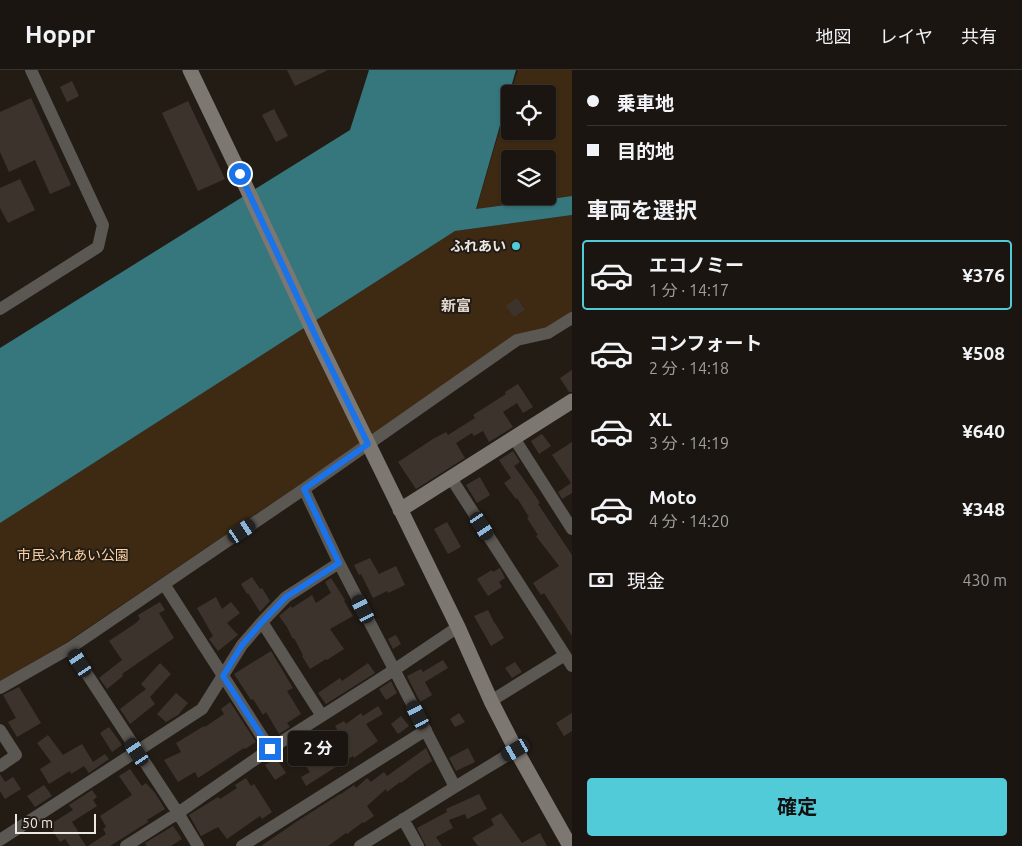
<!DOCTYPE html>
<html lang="ja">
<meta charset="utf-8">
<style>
body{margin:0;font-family:Ubuntu,"Noto Sans JP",sans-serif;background:#27221e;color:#f1f3f6;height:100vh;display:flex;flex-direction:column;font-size:19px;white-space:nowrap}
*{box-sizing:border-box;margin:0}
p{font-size:16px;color:#9f9f9f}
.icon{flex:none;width:28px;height:28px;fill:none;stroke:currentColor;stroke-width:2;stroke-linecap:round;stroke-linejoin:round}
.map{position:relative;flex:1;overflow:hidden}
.details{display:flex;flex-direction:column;background:#1a1510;width:450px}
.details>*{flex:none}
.banner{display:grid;align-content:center;height:110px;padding:0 15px;background:#1a1510}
.buttons{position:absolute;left:501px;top:15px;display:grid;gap:10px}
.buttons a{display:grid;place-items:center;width:55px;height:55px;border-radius:5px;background:#1a1510;box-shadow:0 1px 4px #0004,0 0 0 1px #383430;font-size:25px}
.scale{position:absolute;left:15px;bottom:12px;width:81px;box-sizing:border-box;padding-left:5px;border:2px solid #ede7e2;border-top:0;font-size:14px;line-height:18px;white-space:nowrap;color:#ede7e2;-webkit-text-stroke:4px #231c15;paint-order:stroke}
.end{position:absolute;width:22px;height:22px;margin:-11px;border:6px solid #1a73e8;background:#fff;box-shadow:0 0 0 2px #fff}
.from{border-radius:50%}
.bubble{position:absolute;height:35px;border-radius:5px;background:#1a1510;box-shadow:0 1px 4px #0004,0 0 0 1px #383430;font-size:16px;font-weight:700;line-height:35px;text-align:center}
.car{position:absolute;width:15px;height:30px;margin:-15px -8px;border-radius:6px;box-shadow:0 0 4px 1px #0007;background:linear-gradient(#222 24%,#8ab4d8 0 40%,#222 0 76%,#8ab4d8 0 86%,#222 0)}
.banner b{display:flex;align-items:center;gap:18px;height:48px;font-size:19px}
.banner b+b{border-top:1px solid #383430}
.banner i{width:12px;height:12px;background:#f1f3f6}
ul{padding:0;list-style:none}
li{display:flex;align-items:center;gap:15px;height:70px;margin:0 10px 8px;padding:0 5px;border:2px solid transparent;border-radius:5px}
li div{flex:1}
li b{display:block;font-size:19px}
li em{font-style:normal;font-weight:700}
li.current{border-color:#52cbd8}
li>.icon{width:45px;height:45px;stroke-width:1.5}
h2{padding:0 15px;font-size:22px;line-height:60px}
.pay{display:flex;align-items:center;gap:12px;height:55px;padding:0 15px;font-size:19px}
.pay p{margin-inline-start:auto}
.cta{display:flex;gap:10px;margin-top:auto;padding:10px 15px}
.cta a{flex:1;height:58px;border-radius:5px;background:#52cbd8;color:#111;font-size:20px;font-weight:700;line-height:58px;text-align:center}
header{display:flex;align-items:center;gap:30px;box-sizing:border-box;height:70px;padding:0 25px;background:#1a1510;border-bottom:1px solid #383430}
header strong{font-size:24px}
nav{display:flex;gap:28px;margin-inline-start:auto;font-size:18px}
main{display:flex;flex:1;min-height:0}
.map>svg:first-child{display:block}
.green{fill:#3e2a12;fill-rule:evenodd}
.water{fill:#36767d}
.building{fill:#3c342c}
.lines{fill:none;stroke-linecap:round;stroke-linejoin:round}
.street{stroke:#5b5753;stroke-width:12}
.secondary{stroke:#7d7771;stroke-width:15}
.route{stroke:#1a73e8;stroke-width:6}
.poi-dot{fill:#52cbd8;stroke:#231c15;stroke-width:2}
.labels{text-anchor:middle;stroke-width:4;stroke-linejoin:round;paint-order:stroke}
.poi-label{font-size:14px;font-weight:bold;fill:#ede7e2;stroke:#231c15;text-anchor:end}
.park-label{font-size:14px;fill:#fed2a4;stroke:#231c15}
.neighbourhood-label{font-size:15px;font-weight:bold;fill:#e2d8cd;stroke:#231c15}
</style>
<header>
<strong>Hoppr</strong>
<nav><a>地図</a><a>レイヤ</a><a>共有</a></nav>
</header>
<main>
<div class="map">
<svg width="572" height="776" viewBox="0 0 572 776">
<rect width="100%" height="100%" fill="#231c15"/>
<!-- green -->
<path class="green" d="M518 0H572V126L476 140 510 25V61H548V24H510ZM510 89H548V126H510Z
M572 145V244L547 259 516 268 64 574 0 611V452L455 161Z"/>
<!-- water -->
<path class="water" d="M369 0H516L476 139 572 126V145L455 161 0 453V278L350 60Z"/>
<!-- building -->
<path class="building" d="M287 0H328L295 16Z
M72 11 79 26 67 32 60 17Z
M31 28 71 115 50 124 35 90 9 102 0 82V42Z
M188 31 225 109 198 121 162 43Z
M274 39 288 66 276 72 262 45Z
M20 109 35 140 8 153 0 138V118Z
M517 228 525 240 514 247 506 236Z
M572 300V322H569L560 308Z
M518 314 533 337 523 343 517 333 503 342 513 357 489 372 483 361 474 366 472 363 456 373 465 388 416 419 398 392 433 369 446 362 448 365 475 348 473 345 506 324 505 322Z
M542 364 551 376 539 384 531 371Z
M572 372V423L562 429 558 422 571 413 552 385Z
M513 381 520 392 514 396 532 421 540 433 538 434 572 485V566L544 523 541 525 533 513 559 496 536 466 538 465 527 448 529 447 517 428 516 429 504 413 511 408 499 390Z
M480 407 490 425 477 433 466 415Z
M447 452 461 477 448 484 434 459Z
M370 488 379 504 396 496 405 515 388 523 387 521 373 528 361 504 359 505 354 495Z
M500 498 505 508 499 512 502 517 488 526 477 509 492 500 493 502Z
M252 507 260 519 262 518 270 531 260 542 248 523 247 524 241 514Z
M331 508 345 530 344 531 353 546 330 559 344 579 327 590 326 589 310 599 302 586 303 585 294 568 293 569 287 557 279 546 291 536 292 538 312 525 316 533 331 523 325 512Z
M216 527 222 539 231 532 240 543 227 553 238 565 218 581 209 569 213 566 197 538Z
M160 532 165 540 159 543 174 568 122 604 123 606 107 619 99 608 122 590 109 571 136 553 140 549 138 545Z
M488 540 495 554V553L504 568 491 576 474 546Z
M396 565 401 574 393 579 388 569Z
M271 581 293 618 287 621 301 644 287 653 290 657 279 664 266 642 263 645 253 629 251 630 234 604Z
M443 590 448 598 425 612 432 625 420 632 407 606 421 599 423 602Z
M515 592 522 602 512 608 505 598Z
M160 593 171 604 150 627 155 634 130 654 120 639 146 619 141 614Z
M368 593 375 603 326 634 318 623 340 608 342 611Z
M391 611 397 623 386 630 379 619Z
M19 617 41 653 17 667 8 652 16 648 3 625Z
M176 623 188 633 178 645 166 652 157 644Z
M230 632 256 672 245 679 244 678 198 708 195 702 178 712 164 690 181 682 176 673 204 656 205 657 224 644 221 639Z
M378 636 383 644 366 654 378 671 354 688 353 686 306 716 301 707 310 702 294 678 304 671 317 689 344 671 335 656 344 651 346 654 361 643 363 646Z
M459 643 465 652 455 657 450 649Z
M572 643V661L564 666 556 653Z
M401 646 409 656 398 664 391 654Z
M109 657 122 675 112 682 100 663Z
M48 665 63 685 82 674 93 692 105 684 109 689 89 703 84 696 71 704 70 701 49 714 40 699 51 692 37 673Z
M426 678 432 691 414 703 401 713 400 712 387 722 386 719 367 736 374 746 364 753 363 752 347 764 346 763 328 776H261L299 750 340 724H341L354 715 356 718 367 708 371 712 384 702 387 706Z
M468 678 475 692 456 701 449 688Z
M276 688 286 703 275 710 265 695Z
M130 699 142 716 146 713 155 723 165 739 147 750 148 752 110 776H88L106 764 103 759 106 757 100 746 132 725 119 706Z
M0 704 5 712 13 707 21 719 5 729 0 721Z
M246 708 251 716 254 714 272 742 262 749 260 746 227 769 218 757 201 766 189 745 218 727 220 729 237 718 235 715Z
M44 715 52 726 35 737 27 726Z
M92 720 97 727 93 730 97 736 72 752 78 761 77 762 86 776H70L65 769 60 772 49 755 73 740 69 735Z
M479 724 487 739 467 749 465 744 449 750 453 758 436 767 442 776H426L417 758 447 742 446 739Z
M501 743 522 773 540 763 547 776H478L472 768 494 755 491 749Z
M173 756 182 769 171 776H147L145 773Z"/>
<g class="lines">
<!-- street -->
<path class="street" d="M0 239 98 177 103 155 31 0
M514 368 572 459
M451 408 572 596
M304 419 339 493 455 717
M164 514 270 679
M262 552 322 646
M70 578 178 743 198 776
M0 618 70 578 304 419 517 270 548 263 572 248
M491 631 565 585
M0 660 16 685 0 696
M403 749 418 776
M0 770 202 639 242 575 262 552 286 527 339 493
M126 776 178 743 270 679 394 600 458 557
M242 776 426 660
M360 776 455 717 516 680"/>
<!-- secondary -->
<path class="secondary" d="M190 0 240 104 316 267 458 557 491 631 516 680 570 776
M400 440 572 331"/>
</g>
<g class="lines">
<!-- route -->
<path class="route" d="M240 104 316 267 368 374 304 419 339 493 286 527 262 552 242 575 223 606 270 679"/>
</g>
<!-- markers -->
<circle class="poi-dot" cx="516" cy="176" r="5"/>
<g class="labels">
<!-- poi labels -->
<g class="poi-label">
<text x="506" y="181">ふれあい</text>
</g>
<!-- park labels -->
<g class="park-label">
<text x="73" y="490">市民ふれあい公園</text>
</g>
<!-- neighbourhood labels -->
<g class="neighbourhood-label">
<text x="456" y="241">新富</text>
</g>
</g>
</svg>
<div class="buttons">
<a><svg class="icon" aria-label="locate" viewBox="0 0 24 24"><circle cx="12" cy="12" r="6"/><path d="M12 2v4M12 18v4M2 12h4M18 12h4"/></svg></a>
<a><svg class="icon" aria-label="layers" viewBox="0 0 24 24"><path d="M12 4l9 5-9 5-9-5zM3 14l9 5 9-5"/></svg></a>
</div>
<div class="scale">50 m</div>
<i class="end from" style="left:240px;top:104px"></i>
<i class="end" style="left:270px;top:679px"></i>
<div class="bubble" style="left:288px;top:661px;width:60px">2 分</div>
<i class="car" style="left:482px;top:456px;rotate:147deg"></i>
<i class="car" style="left:242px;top:461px;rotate:56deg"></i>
<i class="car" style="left:363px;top:539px;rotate:333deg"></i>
<i class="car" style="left:80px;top:593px;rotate:327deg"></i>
<i class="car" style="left:418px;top:645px;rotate:332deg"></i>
<i class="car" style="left:516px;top:680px;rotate:240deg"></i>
<i class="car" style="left:137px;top:682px;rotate:327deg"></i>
</div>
<section class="details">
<div class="banner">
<b><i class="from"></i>乗車地</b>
<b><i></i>目的地</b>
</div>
<h2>車両を選択</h2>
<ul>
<li class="current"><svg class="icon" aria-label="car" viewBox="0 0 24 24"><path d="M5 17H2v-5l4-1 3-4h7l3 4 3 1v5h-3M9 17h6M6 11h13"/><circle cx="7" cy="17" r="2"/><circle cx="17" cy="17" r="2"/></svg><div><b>エコノミー</b><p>1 分 · 14:17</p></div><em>¥376</em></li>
<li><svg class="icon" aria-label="car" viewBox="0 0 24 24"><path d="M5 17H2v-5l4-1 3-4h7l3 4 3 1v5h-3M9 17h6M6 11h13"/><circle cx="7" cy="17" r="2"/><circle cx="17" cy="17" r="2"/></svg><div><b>コンフォート</b><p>2 分 · 14:18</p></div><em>¥508</em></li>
<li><svg class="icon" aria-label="car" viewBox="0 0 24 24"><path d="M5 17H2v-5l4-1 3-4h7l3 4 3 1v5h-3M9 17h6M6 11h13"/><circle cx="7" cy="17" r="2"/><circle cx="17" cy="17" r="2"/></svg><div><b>XL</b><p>3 分 · 14:19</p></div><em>¥640</em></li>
<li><svg class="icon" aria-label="car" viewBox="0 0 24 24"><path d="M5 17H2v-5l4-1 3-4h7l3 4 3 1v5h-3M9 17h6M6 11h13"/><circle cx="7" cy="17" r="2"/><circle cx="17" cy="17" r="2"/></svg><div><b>Moto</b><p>4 分 · 14:20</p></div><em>¥348</em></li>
</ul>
<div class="pay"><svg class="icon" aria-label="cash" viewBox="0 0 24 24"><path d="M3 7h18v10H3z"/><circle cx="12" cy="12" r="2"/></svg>現金<p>430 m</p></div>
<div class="cta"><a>確定</a></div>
</section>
</main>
